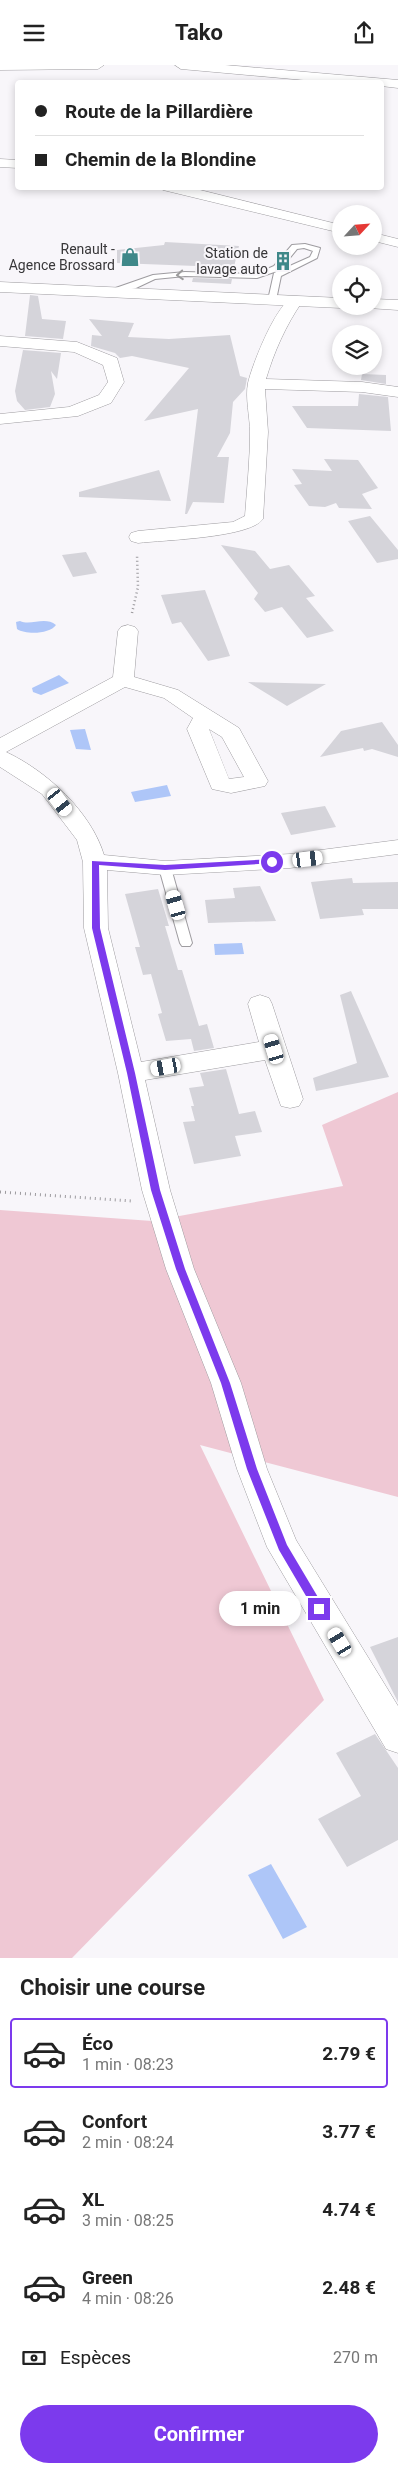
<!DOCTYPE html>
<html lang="fr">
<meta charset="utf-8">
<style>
body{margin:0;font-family:Roboto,sans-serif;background:#f2f2f2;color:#222;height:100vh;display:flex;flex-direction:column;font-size:19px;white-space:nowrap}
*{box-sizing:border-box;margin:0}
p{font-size:16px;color:#767676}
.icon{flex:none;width:28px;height:28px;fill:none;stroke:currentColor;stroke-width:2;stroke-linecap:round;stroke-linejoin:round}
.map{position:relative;height:1893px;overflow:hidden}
.drawer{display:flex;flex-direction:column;background:#fff;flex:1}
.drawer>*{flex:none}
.guide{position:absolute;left:15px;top:15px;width:369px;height:110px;border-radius:5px;box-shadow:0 2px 8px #0003;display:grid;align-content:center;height:110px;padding:0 20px;background:#fff}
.needle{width:32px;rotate:64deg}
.tools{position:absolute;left:332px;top:140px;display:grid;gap:10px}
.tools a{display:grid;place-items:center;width:50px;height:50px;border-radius:50%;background:#fff;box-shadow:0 2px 8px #0003;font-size:25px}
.end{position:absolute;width:22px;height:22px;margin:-11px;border:6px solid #7c3aed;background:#fff;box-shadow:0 0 0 2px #fff}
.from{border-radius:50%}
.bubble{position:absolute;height:35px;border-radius:18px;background:#fff;box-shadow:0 2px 8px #0003;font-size:16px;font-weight:700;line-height:35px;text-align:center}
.car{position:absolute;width:15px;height:30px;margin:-15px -8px;border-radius:6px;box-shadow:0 0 4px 1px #0007;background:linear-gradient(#fff 24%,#345 0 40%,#fff 0 76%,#345 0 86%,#fff 0)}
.guide b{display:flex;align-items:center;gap:18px;height:48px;font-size:19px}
.guide b+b{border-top:1px solid #e0e0e0}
.guide i{width:12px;height:12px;background:#222}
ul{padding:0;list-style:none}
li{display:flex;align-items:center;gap:15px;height:70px;margin:0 10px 8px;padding:0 10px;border:2px solid transparent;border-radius:5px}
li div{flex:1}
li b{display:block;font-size:19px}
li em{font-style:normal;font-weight:700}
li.selected{border-color:#7c3aed}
li>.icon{width:45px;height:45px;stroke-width:1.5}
h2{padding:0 20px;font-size:22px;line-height:60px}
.pay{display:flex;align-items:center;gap:12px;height:55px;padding:0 20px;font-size:19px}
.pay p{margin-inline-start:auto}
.button{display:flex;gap:10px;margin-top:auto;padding:10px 20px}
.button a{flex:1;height:58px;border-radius:30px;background:#7c3aed;color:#fff;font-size:20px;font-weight:700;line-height:58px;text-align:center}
header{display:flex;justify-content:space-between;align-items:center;height:65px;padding:0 20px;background:#fff;font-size:22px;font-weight:700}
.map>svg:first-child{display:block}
.green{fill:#efc8d4}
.water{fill:#aec6f8}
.building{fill:#d5d4da}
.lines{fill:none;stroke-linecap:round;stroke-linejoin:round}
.lane-casing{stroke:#9e9ca0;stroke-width:2}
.street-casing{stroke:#9e9ca0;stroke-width:1}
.secondary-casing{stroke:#9e9ca0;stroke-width:1}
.path-far1{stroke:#9c9a9e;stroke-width:2.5;stroke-dasharray:1 3;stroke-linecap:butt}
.path{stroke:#9c9a9e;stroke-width:3;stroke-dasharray:1 4;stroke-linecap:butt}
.lane{fill:#fff;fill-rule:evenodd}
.street{fill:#fff;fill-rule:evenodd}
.secondary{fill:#fff;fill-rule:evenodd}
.oneway{stroke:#9c9b9c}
.route{fill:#7c3aed}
.labels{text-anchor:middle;stroke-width:4;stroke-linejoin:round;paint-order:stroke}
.far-poi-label{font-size:14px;fill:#383739;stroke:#f8f6fa;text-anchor:end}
</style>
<header><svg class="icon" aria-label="menu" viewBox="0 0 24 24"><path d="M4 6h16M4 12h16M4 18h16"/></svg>Tako<svg class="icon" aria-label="share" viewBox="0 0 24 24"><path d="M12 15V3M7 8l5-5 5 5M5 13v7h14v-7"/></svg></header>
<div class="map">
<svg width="398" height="1893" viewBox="0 0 398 1893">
<rect width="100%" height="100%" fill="#f8f6fa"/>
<!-- green -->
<path class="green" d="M398 1027V1432L200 1380 324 1635 72 1893H0V1145L152 1156 343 1121 322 1060Z"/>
<!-- water -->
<path class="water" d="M20 556C31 561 45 551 56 560 50 569 26 570 17 564L16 557Z
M59 610 69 618 41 630 33 627 32 623Z
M85 664 91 685 76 684 70 665Z
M167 720 171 731 135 737 131 727Z
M242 878 244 889 215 890 214 879Z
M271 1799 307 1862 283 1874 248 1810Z"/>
<!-- building -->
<path class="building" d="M165 177 239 181 233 206 195 205 196 201 117 198V185L164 180Z
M193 213 232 214 231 219 192 217Z
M30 230 38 231 42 254 66 256 63 274 25 271Z
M89 254 134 258 128 272 169 274 230 270 240 311 247 313 245 324 233 337 230 368 217 392H229L224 438 193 437 187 449H185L198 344 144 356 189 303 132 291 120 293 115 288 91 281 92 270 102 271Z
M23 285 61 288 57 314 51 306 55 329 50 342 25 345 17 336 15 326Z
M362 309 386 310V319L361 315Z
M359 329 388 332 391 366 307 363 292 341H358Z
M324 394 358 395 378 423 362 429 372 444 339 443 336 438 325 442 309 441 294 420 302 419 292 404 332 406Z
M159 405 171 436 79 432V427Z
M370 451 398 485V494L377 498 348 456Z
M221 480 255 486 270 504 289 500 315 531 306 533 334 566 307 573 282 542 265 547 254 534 258 528Z
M86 487 97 508 73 512 62 490Z
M205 525 230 591 208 596 181 557 172 559 161 530Z
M248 617 326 619 287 641Z
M382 657 398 680V692L372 684 364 686 363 683 320 692 341 666Z
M325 741 336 762 291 770 281 748Z
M352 813 353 818 398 817V844H362L364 850 320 854 311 817Z
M260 821 276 856 208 858 205 835 235 833 233 823Z
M158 824 169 861H165L178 905H182L199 961 207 959 214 983 194 986 191 974 166 976 158 949 162 948 151 909 143 910 135 882H140L125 829Z
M351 926 389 1012 316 1026 313 1013 357 998 340 930Z
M226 1004 239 1049 255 1046 262 1067 235 1071 241 1091 194 1099 183 1057 195 1056 191 1041H194L189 1023 204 1021 200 1008Z
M398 1572V1637L370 1582Z
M375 1669 398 1703V1775L347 1802 318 1754 361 1731 336 1688Z"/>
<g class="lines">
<!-- lane casing -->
<g class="lane-casing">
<path id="lane" d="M305 179 320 183 317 193 281 211 276 235 272 237 268 235 274 208 310 192 313 186 304 183 297 184 280 205 257 213 185 211 155 214 136 223 111 228 107 226 153 210 185 207 256 209 274 201 292 180Z
M165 799 171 803 192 878 190 881H182L180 878 159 803Z"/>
</g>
<!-- street casing -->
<g class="street-casing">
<path id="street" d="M0 0H104L98 4 0 5Z
M175 0H225L398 15V23L381 21V18H337L181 4Z
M0 94 18 95V103L0 102Z
M161 122H188L341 160V168L163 125Z
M374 168 398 174V182L374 176Z
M294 232 302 237C286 260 274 287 266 314L362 317 398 322V332L362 327 265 324 268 367 263 454C250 473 163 475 138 478L131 476 129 472 131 468 138 466 233 457 245 451C247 423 250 395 250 367 250 352 245 333 248 318 252 300 277 236 294 232Z
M0 271 77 277 117 293 124 317 111 338 78 351 0 359V349L69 342 99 330 108 317 103 300 74 287 0 281Z
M128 560 135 562 138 566 134 612 178 625 239 663 268 716 265 721 231 728 212 724 187 664 193 653 164 633 125 622 6 687C47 706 91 747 104 790L165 796 290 789 398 775V789L290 803 165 810 107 805 108 863 141 997 259 977 248 939 251 933 260 930 269 933 272 939 303 1034 299 1041 290 1043 281 1041 265 995 145 1015 170 1125 194 1204 241 1318 267 1404 296 1475 398 1641V1688L386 1684 267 1482 237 1404 211 1318 166 1204 142 1125 118 1008 84 863 83 797 77 775 42 729 0 702V673L113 612 118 566 121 562ZM209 664 222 672 244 712 229 714Z"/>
</g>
<!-- secondary casing -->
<g class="secondary-casing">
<path id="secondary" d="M0 217 341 233V241H347L341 243 0 227Z
M374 234 398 235V245L368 243 367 241H374Z"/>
</g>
<!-- path-far1 -->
<path class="path-far1" d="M132 548 138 522 137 490"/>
<!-- path -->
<path class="path" d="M0 1127 132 1136"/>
<!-- lane -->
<use href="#lane" class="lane"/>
<!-- street -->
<use href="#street" class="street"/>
<!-- secondary -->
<use href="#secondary" class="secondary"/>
</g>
<!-- one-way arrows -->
<defs><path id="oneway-chevron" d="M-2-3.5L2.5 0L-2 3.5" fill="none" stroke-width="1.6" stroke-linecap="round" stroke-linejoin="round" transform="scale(1.25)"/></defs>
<use class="oneway" href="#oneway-chevron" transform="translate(180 210) rotate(176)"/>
<!-- route -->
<path class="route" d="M272 794 276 797 275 798 165 805 99 800 100 863 135 1008 160 1125 185 1204 230 1318 257 1404 287 1480 325 1544 319 1549 316 1548 279 1485 247 1404 221 1318 176 1204 151 1125 127 1008 92 863V796L165 800Z"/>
<!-- icons -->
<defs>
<g id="shop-bare" transform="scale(1.5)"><path d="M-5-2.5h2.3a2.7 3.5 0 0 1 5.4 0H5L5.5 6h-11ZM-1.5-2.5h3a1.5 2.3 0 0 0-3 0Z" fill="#3f8889" stroke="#f8f6fa" stroke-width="2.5" paint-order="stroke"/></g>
<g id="building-bare" transform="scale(1.5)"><path d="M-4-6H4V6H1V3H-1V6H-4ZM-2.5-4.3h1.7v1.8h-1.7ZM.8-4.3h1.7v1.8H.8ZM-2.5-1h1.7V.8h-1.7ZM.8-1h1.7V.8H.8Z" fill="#3f8889" stroke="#f8f6fa" stroke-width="2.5" paint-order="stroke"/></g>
</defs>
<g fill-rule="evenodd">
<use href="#shop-bare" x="130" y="192"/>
<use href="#building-bare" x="283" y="196"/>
</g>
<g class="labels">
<!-- far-poi labels -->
<g class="far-poi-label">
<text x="115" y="189">Renault -<tspan x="115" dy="16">Agence Brossard</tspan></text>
<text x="268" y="193">Station de<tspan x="268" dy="16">lavage auto</tspan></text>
</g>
</g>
</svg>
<div class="tools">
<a><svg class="needle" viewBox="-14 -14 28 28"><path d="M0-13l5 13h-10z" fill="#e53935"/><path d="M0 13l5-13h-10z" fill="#767676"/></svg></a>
<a><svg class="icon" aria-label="locate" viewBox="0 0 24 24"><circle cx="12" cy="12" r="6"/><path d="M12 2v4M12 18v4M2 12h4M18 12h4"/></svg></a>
<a><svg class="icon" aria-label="layers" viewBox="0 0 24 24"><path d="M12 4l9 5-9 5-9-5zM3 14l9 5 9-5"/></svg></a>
</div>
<i class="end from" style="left:272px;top:797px"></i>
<i class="end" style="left:319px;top:1544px"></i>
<div class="bubble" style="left:219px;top:1526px;width:82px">1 min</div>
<i class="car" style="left:60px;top:737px;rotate:143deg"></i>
<i class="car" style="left:308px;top:794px;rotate:83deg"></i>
<i class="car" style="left:176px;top:840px;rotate:344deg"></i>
<i class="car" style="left:274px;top:984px;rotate:343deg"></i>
<i class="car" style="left:166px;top:1002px;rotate:260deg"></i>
<i class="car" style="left:340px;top:1577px;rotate:329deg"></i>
<div class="guide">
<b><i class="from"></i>Route de la Pillardière</b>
<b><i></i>Chemin de la Blondine</b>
</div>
</div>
<section class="drawer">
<h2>Choisir une course</h2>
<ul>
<li class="selected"><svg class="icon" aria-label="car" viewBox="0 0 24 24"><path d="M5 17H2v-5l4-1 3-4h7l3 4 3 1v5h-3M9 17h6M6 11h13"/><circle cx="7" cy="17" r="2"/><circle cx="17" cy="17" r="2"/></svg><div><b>Éco</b><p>1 min · 08:23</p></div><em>2.79 €</em></li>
<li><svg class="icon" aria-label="car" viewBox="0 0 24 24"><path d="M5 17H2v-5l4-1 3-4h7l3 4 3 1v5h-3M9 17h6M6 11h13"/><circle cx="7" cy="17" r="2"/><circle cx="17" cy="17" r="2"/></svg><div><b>Confort</b><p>2 min · 08:24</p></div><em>3.77 €</em></li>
<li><svg class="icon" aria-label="car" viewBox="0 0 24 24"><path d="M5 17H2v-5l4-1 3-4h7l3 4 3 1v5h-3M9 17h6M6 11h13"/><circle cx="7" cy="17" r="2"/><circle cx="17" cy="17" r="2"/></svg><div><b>XL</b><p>3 min · 08:25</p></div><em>4.74 €</em></li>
<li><svg class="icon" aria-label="car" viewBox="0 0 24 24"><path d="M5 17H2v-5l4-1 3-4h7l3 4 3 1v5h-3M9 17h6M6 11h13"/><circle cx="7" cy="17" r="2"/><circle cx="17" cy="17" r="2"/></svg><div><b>Green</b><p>4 min · 08:26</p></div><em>2.48 €</em></li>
</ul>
<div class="pay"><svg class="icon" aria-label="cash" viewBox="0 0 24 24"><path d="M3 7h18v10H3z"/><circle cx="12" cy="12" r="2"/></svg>Espèces<p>270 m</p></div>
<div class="button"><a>Confirmer</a></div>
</section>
